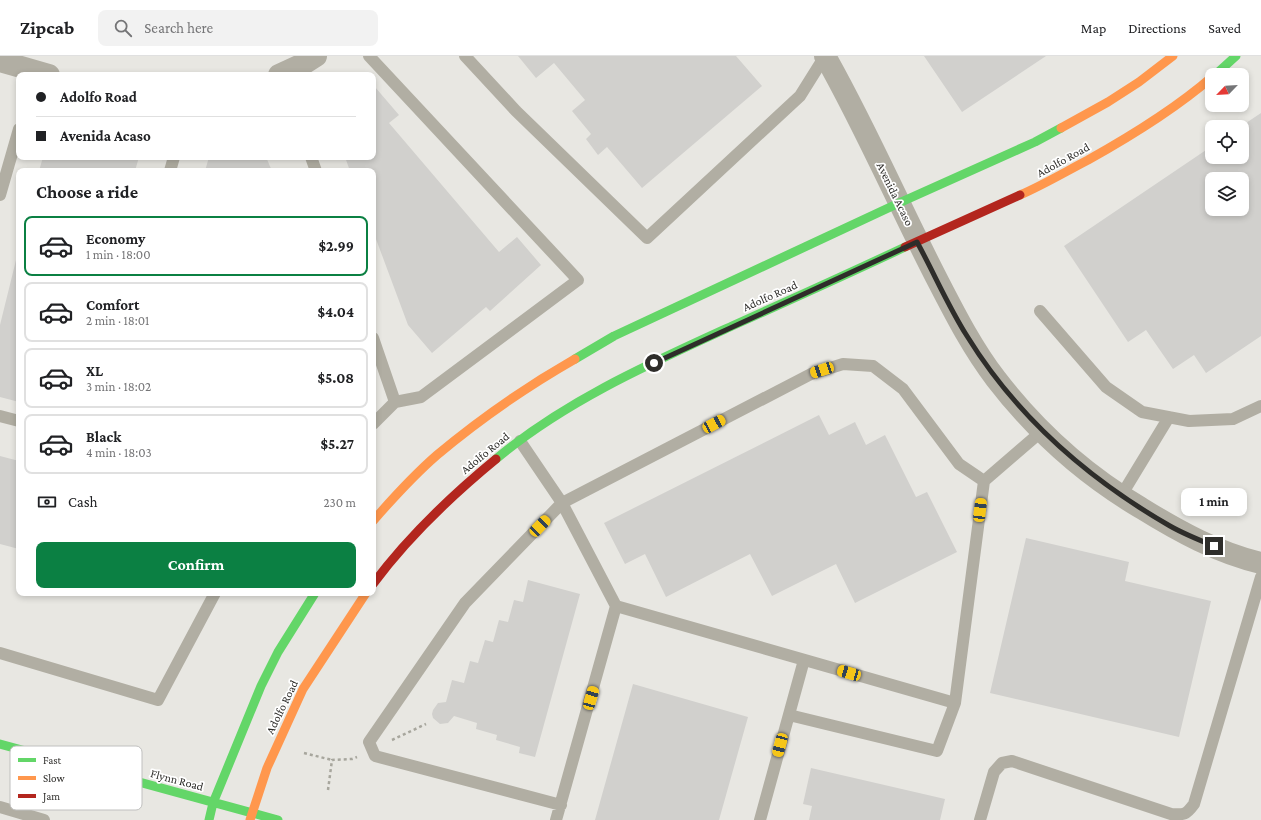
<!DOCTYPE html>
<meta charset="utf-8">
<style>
body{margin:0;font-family:"Crimson Pro",serif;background:#f2f2f2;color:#202124;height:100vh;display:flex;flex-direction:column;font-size:15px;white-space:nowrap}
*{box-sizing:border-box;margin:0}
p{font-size:13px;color:#757577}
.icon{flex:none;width:22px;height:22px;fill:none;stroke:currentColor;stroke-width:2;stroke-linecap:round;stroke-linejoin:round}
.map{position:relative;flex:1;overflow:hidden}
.panel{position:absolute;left:16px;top:112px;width:360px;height:428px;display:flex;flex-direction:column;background:#fff;border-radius:8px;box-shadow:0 2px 6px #0003}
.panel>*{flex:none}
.guide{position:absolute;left:16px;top:16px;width:360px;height:88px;border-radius:8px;box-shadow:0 2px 6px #0003;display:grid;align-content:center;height:88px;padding:0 20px;background:#fff}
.needle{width:26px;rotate:245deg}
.controls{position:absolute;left:1205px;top:12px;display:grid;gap:8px}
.controls a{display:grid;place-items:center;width:44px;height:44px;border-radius:8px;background:#fff;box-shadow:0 2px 6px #0003;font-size:20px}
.end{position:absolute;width:18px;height:18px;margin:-9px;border:5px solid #2e2d2a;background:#fff;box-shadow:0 0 0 2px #fff}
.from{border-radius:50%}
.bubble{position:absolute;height:28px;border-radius:8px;background:#fff;box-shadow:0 2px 6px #0003;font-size:13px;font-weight:700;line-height:28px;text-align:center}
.car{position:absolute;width:12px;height:24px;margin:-12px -6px;border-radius:5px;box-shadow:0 0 3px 1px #0007;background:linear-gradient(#f5c518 24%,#345 0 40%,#f5c518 0 76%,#345 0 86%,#f5c518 0)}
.guide b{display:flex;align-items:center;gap:14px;height:38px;font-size:15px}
.guide b+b{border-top:1px solid #e0e0e0}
.guide i{width:10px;height:10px;background:#202124}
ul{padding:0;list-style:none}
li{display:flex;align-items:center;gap:12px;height:60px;margin:0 8px 6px;padding:0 12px;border:2px solid #e0e0e0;border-radius:8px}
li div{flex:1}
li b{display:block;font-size:15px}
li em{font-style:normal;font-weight:700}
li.on{border-color:#0b8043}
li>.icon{width:36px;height:36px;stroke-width:1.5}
h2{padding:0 20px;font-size:18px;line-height:48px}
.pay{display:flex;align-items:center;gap:10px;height:44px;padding:0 20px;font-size:15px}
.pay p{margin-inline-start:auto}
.primary-button{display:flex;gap:8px;margin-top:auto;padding:8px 20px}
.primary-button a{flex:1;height:46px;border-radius:8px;background:#0b8043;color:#fff;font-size:16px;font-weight:700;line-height:46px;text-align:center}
header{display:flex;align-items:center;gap:24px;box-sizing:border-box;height:56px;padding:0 20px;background:#fff;border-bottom:1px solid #e0e0e0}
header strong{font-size:19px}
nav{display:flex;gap:22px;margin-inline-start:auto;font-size:14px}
.search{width:280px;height:36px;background:#f2f2f2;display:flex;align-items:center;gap:10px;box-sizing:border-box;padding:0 14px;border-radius:8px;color:#757577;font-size:15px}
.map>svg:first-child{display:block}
.building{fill:#d1d0cd;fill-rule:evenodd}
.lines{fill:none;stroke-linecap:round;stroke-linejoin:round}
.path{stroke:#a7a69d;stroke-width:2.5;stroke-dasharray:3 3;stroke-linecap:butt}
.lane{stroke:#b1aea3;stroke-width:12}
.street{stroke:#b1aea3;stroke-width:22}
.fast{stroke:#63d668;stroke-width:9}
.slow{stroke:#ff974d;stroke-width:9}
.jam{stroke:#b3261e;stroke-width:9}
.route{stroke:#2e2d2a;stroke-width:5}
.labels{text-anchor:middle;stroke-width:3.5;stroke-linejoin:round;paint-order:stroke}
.street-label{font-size:12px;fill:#2e2d2a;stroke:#fff}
.key{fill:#fff;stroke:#c0c0bf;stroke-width:1}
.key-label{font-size:11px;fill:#2e2d2a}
</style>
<header>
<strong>Zipcab</strong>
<div class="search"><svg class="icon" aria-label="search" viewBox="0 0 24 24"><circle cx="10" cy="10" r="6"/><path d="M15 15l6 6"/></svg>Search here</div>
<nav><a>Map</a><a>Directions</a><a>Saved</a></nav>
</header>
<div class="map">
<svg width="1261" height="764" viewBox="0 0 1261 764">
<rect width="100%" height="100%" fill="#e8e7e2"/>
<!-- building -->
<path class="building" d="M518 0H736L762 30 642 132 607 91 598 99 586 83 591 78 572 55 585 44 554 7 536 22Z
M924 0H1046L962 56Z
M375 31 399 59 389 67 499 196 517 181 541 209 490 255 486 251 432 297 408 269 373 175V115H350L345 101H373V33Z
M1261 57V280L1206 317 1194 299 1173 313 1146 274 1128 286 1064 190 1212 90V101H1242V71H1240ZM1212 123H1242V153H1212Z
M43 101H139L135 115H39Z
M209 101H266L272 115H205Z
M18 196H19V346L0 341V269Z
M819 359 829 379 855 366 866 389 885 379 916 441 927 436 957 496 855 547 836 508 772 540 750 498 666 541 645 498 625 508 604 467Z
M0 400 19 405V493L0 488Z
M1026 482 1129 506 1125 525 1211 545 1179 681 990 637Z
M528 524 580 538 535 701 519 697 520 691 496 684 497 679 476 673 477 667 454 660 448 667 440 668 433 662 432 658 433 654 438 647 446 646 452 624 464 627 470 605 478 607 485 584 493 586 499 564 508 566 514 544 523 546Z
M633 628 748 661 719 764H595Z
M811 712 945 743 940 764H809L812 750 803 748Z"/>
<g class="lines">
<!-- path -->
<path class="path" d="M392 684 426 668
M304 697 332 704
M328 734 332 704 352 703 357 701"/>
<!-- lane -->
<path class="lane" d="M369 0 578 224 421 341 395 346
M465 0 516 55 647 182 800 40 825 0
M311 101 316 115
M170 115 174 101
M0 139 19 73
M1040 255 1106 331 1142 356 1189 365 1233 363 1261 350
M373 282 395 346 373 368
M0 360 19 365
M520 385 562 447 465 547 369 686 375 700 561 749
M984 425 955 647 616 550 562 447 811 318 843 308 873 310 903 333 959 408 984 425 1042 375
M1121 440 1169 361
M0 597 158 644 215 537
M789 659 937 695 955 647
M0 751 44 764
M556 764 616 550
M760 764 804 604
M980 764 994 716 1002 707 1012 705 1171 758C1184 759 1186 759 1194 748L1261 521"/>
<!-- street -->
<path class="street" d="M825 0C867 74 900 152 939 227 956 260 973 293 996 323 1036 375 1085 419 1141 452 1178 475 1218 497 1261 507
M0 5 49 19
M279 19 305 7 316 0"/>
<!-- fast -->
<path class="fast" d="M1215 19 1236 0
M575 303 614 280 899 147 1035 86 1061 72
M496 403C565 345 651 307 732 270 790 244 848 218 905 191
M0 688 278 764
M209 764 213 747 261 630 278 596 315 537"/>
<!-- slow -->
<path class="slow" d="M1061 72 1108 46 1139 26 1173 0
M1020 139C1043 129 1065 116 1088 104 1131 80 1174 54 1212 21
M373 465C393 442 414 419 437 399 480 363 526 331 575 303
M250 764 267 712 303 633 366 537"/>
<!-- jam -->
<path class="jam" d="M905 191 1020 139
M373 528C408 481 451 440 496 403"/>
</g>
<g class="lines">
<!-- route -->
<path class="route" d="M654 307 917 186C934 217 948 250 967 280 1017 361 1088 423 1170 470 1184 478 1199 484 1214 490"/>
</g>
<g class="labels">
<!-- street labels -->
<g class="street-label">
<text transform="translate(1063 104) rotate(-29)" y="4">Adolfo Road</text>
<text transform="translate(895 138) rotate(64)" y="4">Avenida Acaso</text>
<text transform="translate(770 240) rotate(-24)" y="4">Adolfo Road</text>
<text transform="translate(485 397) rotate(-39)" y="4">Adolfo Road</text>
<text transform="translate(282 651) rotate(-64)" y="4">Adolfo Road</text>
<text transform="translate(177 724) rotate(15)" y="4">Flynn Road</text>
</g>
</g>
<!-- legend -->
<rect x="10" y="690" width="132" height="64" rx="6" class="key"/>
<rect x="18" y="702" width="18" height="4" fill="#63d668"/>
<rect x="18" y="720" width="18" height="4" fill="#ff974d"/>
<rect x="18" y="738" width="18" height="4" fill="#b3261e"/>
<g class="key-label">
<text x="43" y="708">Fast</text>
<text x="43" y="726">Slow</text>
<text x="43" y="744">Jam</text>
</g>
</svg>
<div class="controls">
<a><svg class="needle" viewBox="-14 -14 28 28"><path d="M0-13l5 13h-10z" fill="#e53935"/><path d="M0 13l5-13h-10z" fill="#757577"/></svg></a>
<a><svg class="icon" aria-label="locate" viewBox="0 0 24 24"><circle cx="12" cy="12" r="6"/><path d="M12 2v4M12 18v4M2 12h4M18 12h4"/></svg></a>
<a><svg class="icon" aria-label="layers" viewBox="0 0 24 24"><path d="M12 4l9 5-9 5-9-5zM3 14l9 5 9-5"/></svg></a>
</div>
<i class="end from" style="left:654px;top:307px"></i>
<i class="end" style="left:1214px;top:490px"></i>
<div class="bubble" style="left:1181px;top:432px;width:66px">1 min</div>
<i class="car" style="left:822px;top:314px;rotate:252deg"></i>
<i class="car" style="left:714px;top:368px;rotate:62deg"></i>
<i class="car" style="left:980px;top:454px;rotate:7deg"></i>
<i class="car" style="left:540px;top:470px;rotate:44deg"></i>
<i class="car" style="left:849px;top:617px;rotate:286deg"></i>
<i class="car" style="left:591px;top:642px;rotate:16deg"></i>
<i class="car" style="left:780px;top:689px;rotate:195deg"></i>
<div class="guide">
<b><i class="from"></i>Adolfo Road</b>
<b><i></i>Avenida Acaso</b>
</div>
<section class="panel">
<h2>Choose a ride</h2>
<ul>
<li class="on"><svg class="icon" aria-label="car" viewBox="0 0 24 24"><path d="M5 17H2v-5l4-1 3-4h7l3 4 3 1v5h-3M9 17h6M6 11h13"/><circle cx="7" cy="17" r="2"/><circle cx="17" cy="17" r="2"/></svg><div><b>Economy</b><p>1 min · 18:00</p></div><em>$2.99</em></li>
<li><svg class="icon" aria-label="car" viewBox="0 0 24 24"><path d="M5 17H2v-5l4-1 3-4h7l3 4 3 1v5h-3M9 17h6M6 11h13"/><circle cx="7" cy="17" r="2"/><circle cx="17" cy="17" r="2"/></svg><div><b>Comfort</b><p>2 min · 18:01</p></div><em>$4.04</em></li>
<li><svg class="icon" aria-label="car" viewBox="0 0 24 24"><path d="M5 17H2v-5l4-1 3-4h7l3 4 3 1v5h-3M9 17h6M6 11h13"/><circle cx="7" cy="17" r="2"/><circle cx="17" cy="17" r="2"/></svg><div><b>XL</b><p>3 min · 18:02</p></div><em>$5.08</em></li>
<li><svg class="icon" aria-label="car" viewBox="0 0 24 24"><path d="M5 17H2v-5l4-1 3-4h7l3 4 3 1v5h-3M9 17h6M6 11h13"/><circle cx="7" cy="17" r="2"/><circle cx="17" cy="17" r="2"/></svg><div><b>Black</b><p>4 min · 18:03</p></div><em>$5.27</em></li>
</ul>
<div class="pay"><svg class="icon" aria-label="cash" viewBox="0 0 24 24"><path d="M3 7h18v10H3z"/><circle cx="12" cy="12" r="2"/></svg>Cash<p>230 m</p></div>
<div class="primary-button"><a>Confirm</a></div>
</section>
</div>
